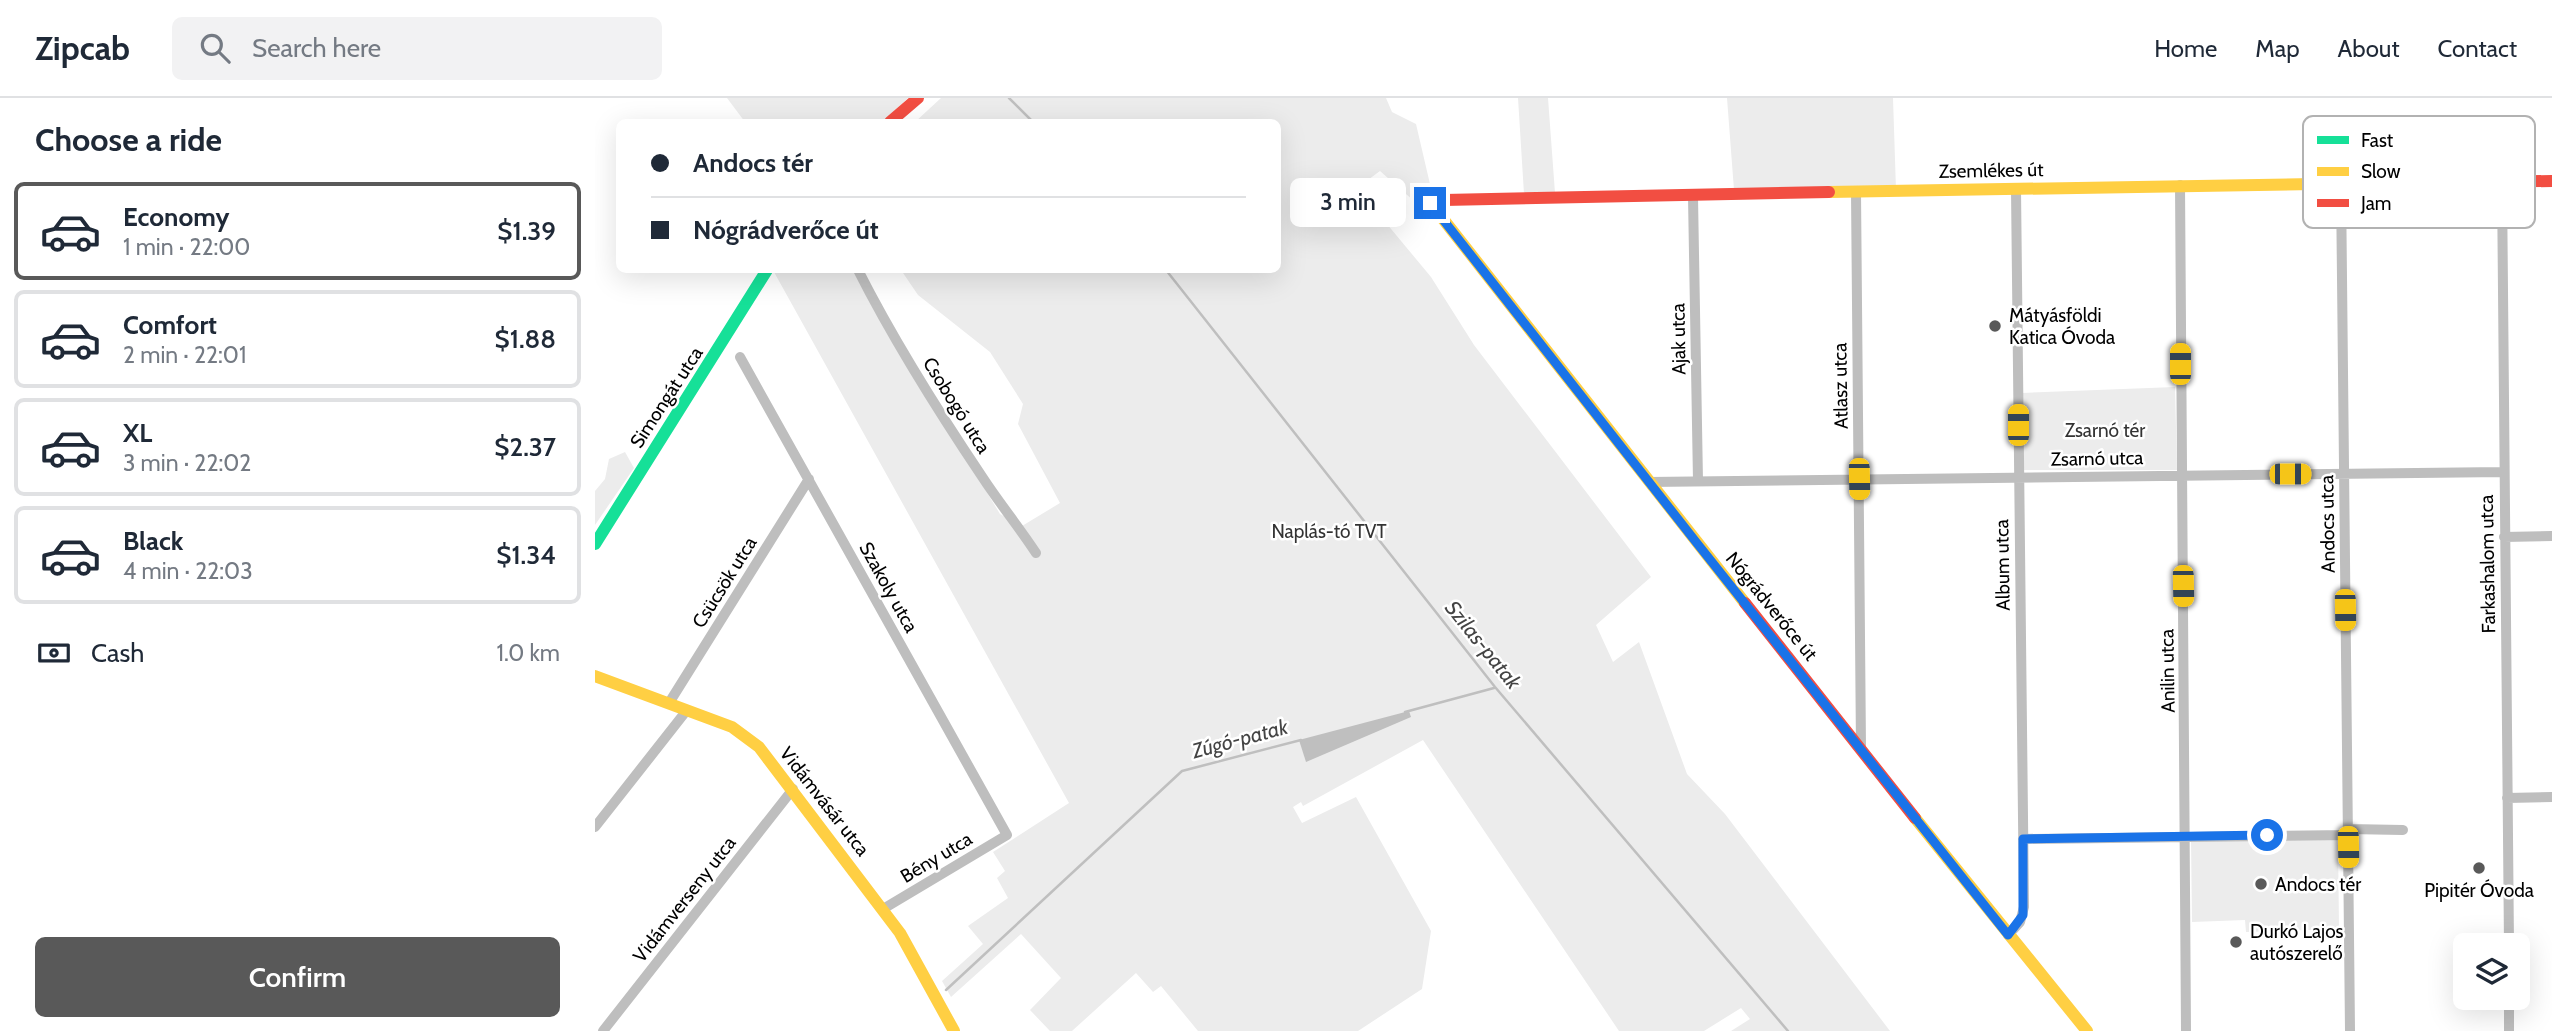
<!DOCTYPE html>
<meta charset="utf-8">
<style>
body{margin:0;font-family:Cabin,sans-serif;background:#f2f2f3;color:#1f2937;height:100vh;display:flex;flex-direction:column;font-size:26px;white-space:nowrap}
*{box-sizing:border-box;margin:0}
p{font-size:23px;color:#747a83}
.icon{flex:none;width:38px;height:38px;fill:none;stroke:currentColor;stroke-width:2;stroke-linecap:round;stroke-linejoin:round}
.map{position:relative;flex:1;overflow:hidden}
.side{display:flex;flex-direction:column;background:#fff;width:595px}
.side>*{flex:none}
.hud{position:absolute;left:21px;top:21px;width:665px;height:154px;border-radius:10px;box-shadow:0 7px 28px #0002;display:grid;align-content:center;height:154px;padding:0 35px;background:#fff}
.tools{position:absolute;left:1858px;top:835px;display:grid;gap:14px}
.tools a{display:grid;place-items:center;width:77px;height:77px;border-radius:10px;background:#fff;box-shadow:0 7px 28px #0002;font-size:35px}
.end{position:absolute;width:32px;height:32px;margin:-16px;border:9px solid #1a73e8;background:#fff;box-shadow:0 0 0 4px #fff}
.from{border-radius:50%}
.bubble{position:absolute;height:49px;border-radius:10px;background:#fff;box-shadow:0 7px 28px #0002;font-size:23px;font-weight:600;line-height:49px;text-align:center}
.car{position:absolute;width:21px;height:42px;margin:-21px -10px;border-radius:9px;box-shadow:0 0 5px 2px #0007;background:linear-gradient(#f5c518 24%,#345 0 40%,#f5c518 0 76%,#345 0 86%,#f5c518 0)}
.hud b{display:flex;align-items:center;gap:24px;height:66px;font-size:26px}
.hud b+b{border-top:2px solid #e0e1e3}
.hud i{width:18px;height:18px;background:#1f2937}
ul{padding:0;list-style:none}
li{display:flex;align-items:center;gap:21px;height:98px;margin:0 14px 10px;padding:0 21px;border:4px solid #e0e1e3;border-radius:10px}
li div{flex:1}
li b{display:block;font-size:26px}
li em{font-style:normal;font-weight:600}
li.active{border-color:#595959}
li>.icon{width:63px;height:63px;stroke-width:1.5}
h2{padding:0 35px;font-size:32px;line-height:84px}
.pay{display:flex;align-items:center;gap:18px;height:77px;padding:0 35px;font-size:26px}
.pay p{margin-inline-start:auto}
.cta{display:flex;gap:14px;margin-top:auto;padding:14px 35px}
.cta a{flex:1;height:80px;border-radius:10px;background:#595959;color:#fff;font-size:28px;font-weight:600;line-height:80px;text-align:center}
header{display:flex;align-items:center;gap:42px;box-sizing:border-box;height:98px;padding:0 35px;background:#fff;border-bottom:2px solid #e0e1e3}
header strong{font-size:33px}
nav{display:flex;gap:38px;margin-inline-start:auto;font-size:24px}
.search{width:490px;height:63px;background:#f2f2f3;display:flex;align-items:center;gap:18px;box-sizing:border-box;padding:0 24px;border-radius:10px;color:#747a83;font-size:26px}
main{display:flex;flex:1;min-height:0}
.map>svg:first-child{display:block}
.green{fill:#ececec}
.water{fill:#bfbfbf}
.lines{fill:none;stroke-linecap:round;stroke-linejoin:round}
.stream{stroke:#bfbfbf;stroke-width:2.5}
.street{stroke:#bebebe;stroke-width:10}
.fast{stroke:#16e098;stroke-width:12}
.slow{stroke:#ffcf43;stroke-width:12}
.jam{stroke:#f24e42;stroke-width:12}
.route{stroke:#1a73e8;stroke-width:9}
.poi-dot{fill:#595959;stroke:#fff;stroke-width:2.5}
.labels{text-anchor:middle;stroke-width:5;stroke-linejoin:round;paint-order:stroke}
.street-label{font-size:19px;fill:#000;stroke:#fff}
.poi-label{font-size:19px;fill:#000;stroke:#fff;text-anchor:start}
.park-label{font-size:19px;fill:#333;stroke:#fff}
.water-label{font-size:21px;font-style:italic;fill:#444;stroke:#fff}
.key{fill:#fff;stroke:#b2b2b2;stroke-width:2}
.key-label{font-size:19px;fill:#000}
</style>
<header>
<strong>Zipcab</strong>
<div class="search"><svg class="icon" aria-label="search" viewBox="0 0 24 24"><circle cx="10" cy="10" r="6"/><path d="M15 15l6 6"/></svg>Search here</div>
<nav><a>Home</a><a>Map</a><a>About</a><a>Contact</a></nav>
</header>
<main>
<section class="side">
<h2>Choose a ride</h2>
<ul>
<li class="active"><svg class="icon" aria-label="car" viewBox="0 0 24 24"><path d="M5 17H2v-5l4-1 3-4h7l3 4 3 1v5h-3M9 17h6M6 11h13"/><circle cx="7" cy="17" r="2"/><circle cx="17" cy="17" r="2"/></svg><div><b>Economy</b><p>1 min · 22:00</p></div><em>$1.39</em></li>
<li><svg class="icon" aria-label="car" viewBox="0 0 24 24"><path d="M5 17H2v-5l4-1 3-4h7l3 4 3 1v5h-3M9 17h6M6 11h13"/><circle cx="7" cy="17" r="2"/><circle cx="17" cy="17" r="2"/></svg><div><b>Comfort</b><p>2 min · 22:01</p></div><em>$1.88</em></li>
<li><svg class="icon" aria-label="car" viewBox="0 0 24 24"><path d="M5 17H2v-5l4-1 3-4h7l3 4 3 1v5h-3M9 17h6M6 11h13"/><circle cx="7" cy="17" r="2"/><circle cx="17" cy="17" r="2"/></svg><div><b>XL</b><p>3 min · 22:02</p></div><em>$2.37</em></li>
<li><svg class="icon" aria-label="car" viewBox="0 0 24 24"><path d="M5 17H2v-5l4-1 3-4h7l3 4 3 1v5h-3M9 17h6M6 11h13"/><circle cx="7" cy="17" r="2"/><circle cx="17" cy="17" r="2"/></svg><div><b>Black</b><p>4 min · 22:03</p></div><em>$1.34</em></li>
</ul>
<div class="pay"><svg class="icon" aria-label="cash" viewBox="0 0 24 24"><path d="M3 7h18v10H3z"/><circle cx="12" cy="12" r="2"/></svg>Cash<p>1.0 km</p></div>
<div class="cta"><a>Confirm</a></div>
</section>
<div class="map">
<svg width="1957" height="933" viewBox="0 0 1957 933">
<rect width="100%" height="100%" fill="#fff"/>
<!-- green -->
<path class="green" d="M132 0H313L287 24H150Z
M346 0H791L797 14 821 26 838 99 820 104 785 73 762 90 836 179 879 247 1056 479 1001 527 1018 564 1044 544 1092 676 1130 716 1295 933H1136L1155 921 1146 910 1109 933H1024L828 642 708 708 706 704 698 709 707 725 761 699 836 833 827 891 763 933H603L566 888 558 894 541 875 477 933H455L435 912 466 880 426 836 356 899 347 883 388 846 373 828 413 800 402 780 410 773 398 754 474 705 179 174 181 172H257L405 416 427 428 465 405 423 326 428 306 395 254 323 197 306 172H682V24H320Z
M923 0H953L960 95 929 96Z
M1132 0H1298L1301 92H1139Z
M1580 289 1582 372H1429L1427 295Z
M30 354 39 370 0 427V393L10 381 14 361Z
M1743 740 1744 831 1651 834 1650 822 1597 824 1596 741Z"/>
<!-- water -->
<path class="water" d="M814 613 816 619 711 664 704 642Z"/>
<g class="lines">
<!-- stream -->
<path class="stream" d="M414 0 438 24
M571 172 900 589 1193 933
M810 614 899 590
M351 892 587 673 706 642"/>
<!-- street -->
<path class="street" d="M1907 84 1914 847
M1746 86 1755 933
M1585 87 1591 933
M1261 94 1266 650
M1098 99 1103 383
M263 172C299 243 343 313 388 380 405 406 424 429 441 455
M145 259 412 737 288 811
M1054 384 1908 374
M1909 439 1957 438
M74 605 214 381
M1912 700 1957 699
M0 729 92 612
M1753 731 1808 732
M1428 741 1753 737
M1413 837 1425 824 1429 809 1421 91
M1914 900V933
M8 933 198 691"/>
<!-- fast -->
<path class="fast" d="M0 446 172 172"/>
<!-- slow -->
<path class="slow" d="M1234 94 1776 85
M841 112 1150 505
M0 578 137 629 164 649 305 835 359 933
M1320 720 1492 933"/>
<!-- jam -->
<path class="jam" d="M295 24 323 0
M1776 85 1957 83
M841 112 835 105 849 102 1234 94
M1150 505 1320 720"/>
</g>
<g class="lines">
<!-- route -->
<path class="route" d="M835 105 1101 444 1413 837 1428 817V741L1672 737"/>
</g>
<!-- markers -->
<g class="poi-dot">
<circle cx="1400" cy="228" r="7"/>
<circle cx="1884" cy="770" r="7"/>
<circle cx="1666" cy="786" r="7"/>
<circle cx="1641" cy="844" r="7"/>
</g>
<g class="labels">
<!-- street labels -->
<g class="street-label">
<text transform="translate(1396 72) rotate(-1)" y="7">Zsemlékes út</text>
<text transform="translate(1083 241) rotate(-91)" y="7">Ajak utca</text>
<text transform="translate(1245 288) rotate(-91)" y="7">Atlasz utca</text>
<text transform="translate(71 299) rotate(-57)" y="7">Simongát utca</text>
<text transform="translate(362 307) rotate(58)" y="7">Csobogó utca</text>
<text transform="translate(1502 360) rotate(-1)" y="7">Zsarnó utca</text>
<text transform="translate(1732 426) rotate(-91)" y="7">Andocs utca</text>
<text transform="translate(1892 466) rotate(-91)" y="7">Farkashalom utca</text>
<text transform="translate(1407 467) rotate(-91)" y="7">Album utca</text>
<text transform="translate(129 484) rotate(-58)" y="7">Csücsök utca</text>
<text transform="translate(294 489) rotate(61)" y="7">Szakoly utca</text>
<text transform="translate(1177 508) rotate(51)" y="7">Nógrádverőce út</text>
<text transform="translate(1572 573) rotate(-91)" y="7">Anilin utca</text>
<text transform="translate(230 703) rotate(52)" y="7">Vidámvásár utca</text>
<text transform="translate(341 759) rotate(-31)" y="7">Bény utca</text>
<text transform="translate(89 801) rotate(-52)" y="7">Vidámverseny utca</text>
</g>
<!-- poi labels -->
<g class="poi-label">
<text x="1414" y="224">Mátyásföldi<tspan x="1414" dy="22">Katica Óvoda</tspan></text>
<text x="1680" y="793">Andocs tér</text>
<text x="1884" y="799" text-anchor="middle">Pipitér Óvoda</text>
<text x="1655" y="840">Durkó Lajos<tspan x="1655" dy="22">autószerelő</tspan></text>
</g>
<!-- park labels -->
<g class="park-label">
<text x="1510" y="339">Zsarnó tér</text>
<text x="734" y="440">Naplás-tó TVT</text>
</g>
<!-- water labels -->
<g class="water-label">
<text transform="translate(888 547) rotate(51)" y="7">Szilas-patak</text>
<text transform="translate(645 641) rotate(-15)" y="7">Zúgó-patak</text>
</g>
</g>
<!-- legend -->
<rect x="1708" y="18" width="232" height="112" rx="10" class="key"/>
<rect x="1722" y="38" width="32" height="8" fill="#16e098"/>
<rect x="1722" y="69" width="32" height="9" fill="#ffcf43"/>
<rect x="1722" y="101" width="32" height="8" fill="#f24e42"/>
<g class="key-label">
<text x="1766" y="49">Fast</text>
<text x="1766" y="80">Slow</text>
<text x="1766" y="112">Jam</text>
</g>
</svg>
<div class="tools">
<a><svg class="icon" aria-label="layers" viewBox="0 0 24 24"><path d="M12 4l9 5-9 5-9-5zM3 14l9 5 9-5"/></svg></a>
</div>
<i class="end from" style="left:1672px;top:737px"></i>
<i class="end" style="left:835px;top:105px"></i>
<div class="bubble" style="left:695px;top:80px;width:116px">3 min</div>
<i class="car" style="left:1585px;top:266px;rotate:0deg"></i>
<i class="car" style="left:1423px;top:327px;rotate:0deg"></i>
<i class="car" style="left:1695px;top:376px;rotate:90deg"></i>
<i class="car" style="left:1264px;top:381px;rotate:179deg"></i>
<i class="car" style="left:1588px;top:488px;rotate:179deg"></i>
<i class="car" style="left:1750px;top:512px;rotate:179deg"></i>
<i class="car" style="left:1753px;top:749px;rotate:179deg"></i>
<div class="hud">
<b><i class="from"></i>Andocs tér</b>
<b><i></i>Nógrádverőce út</b>
</div>
</div>
</main>
